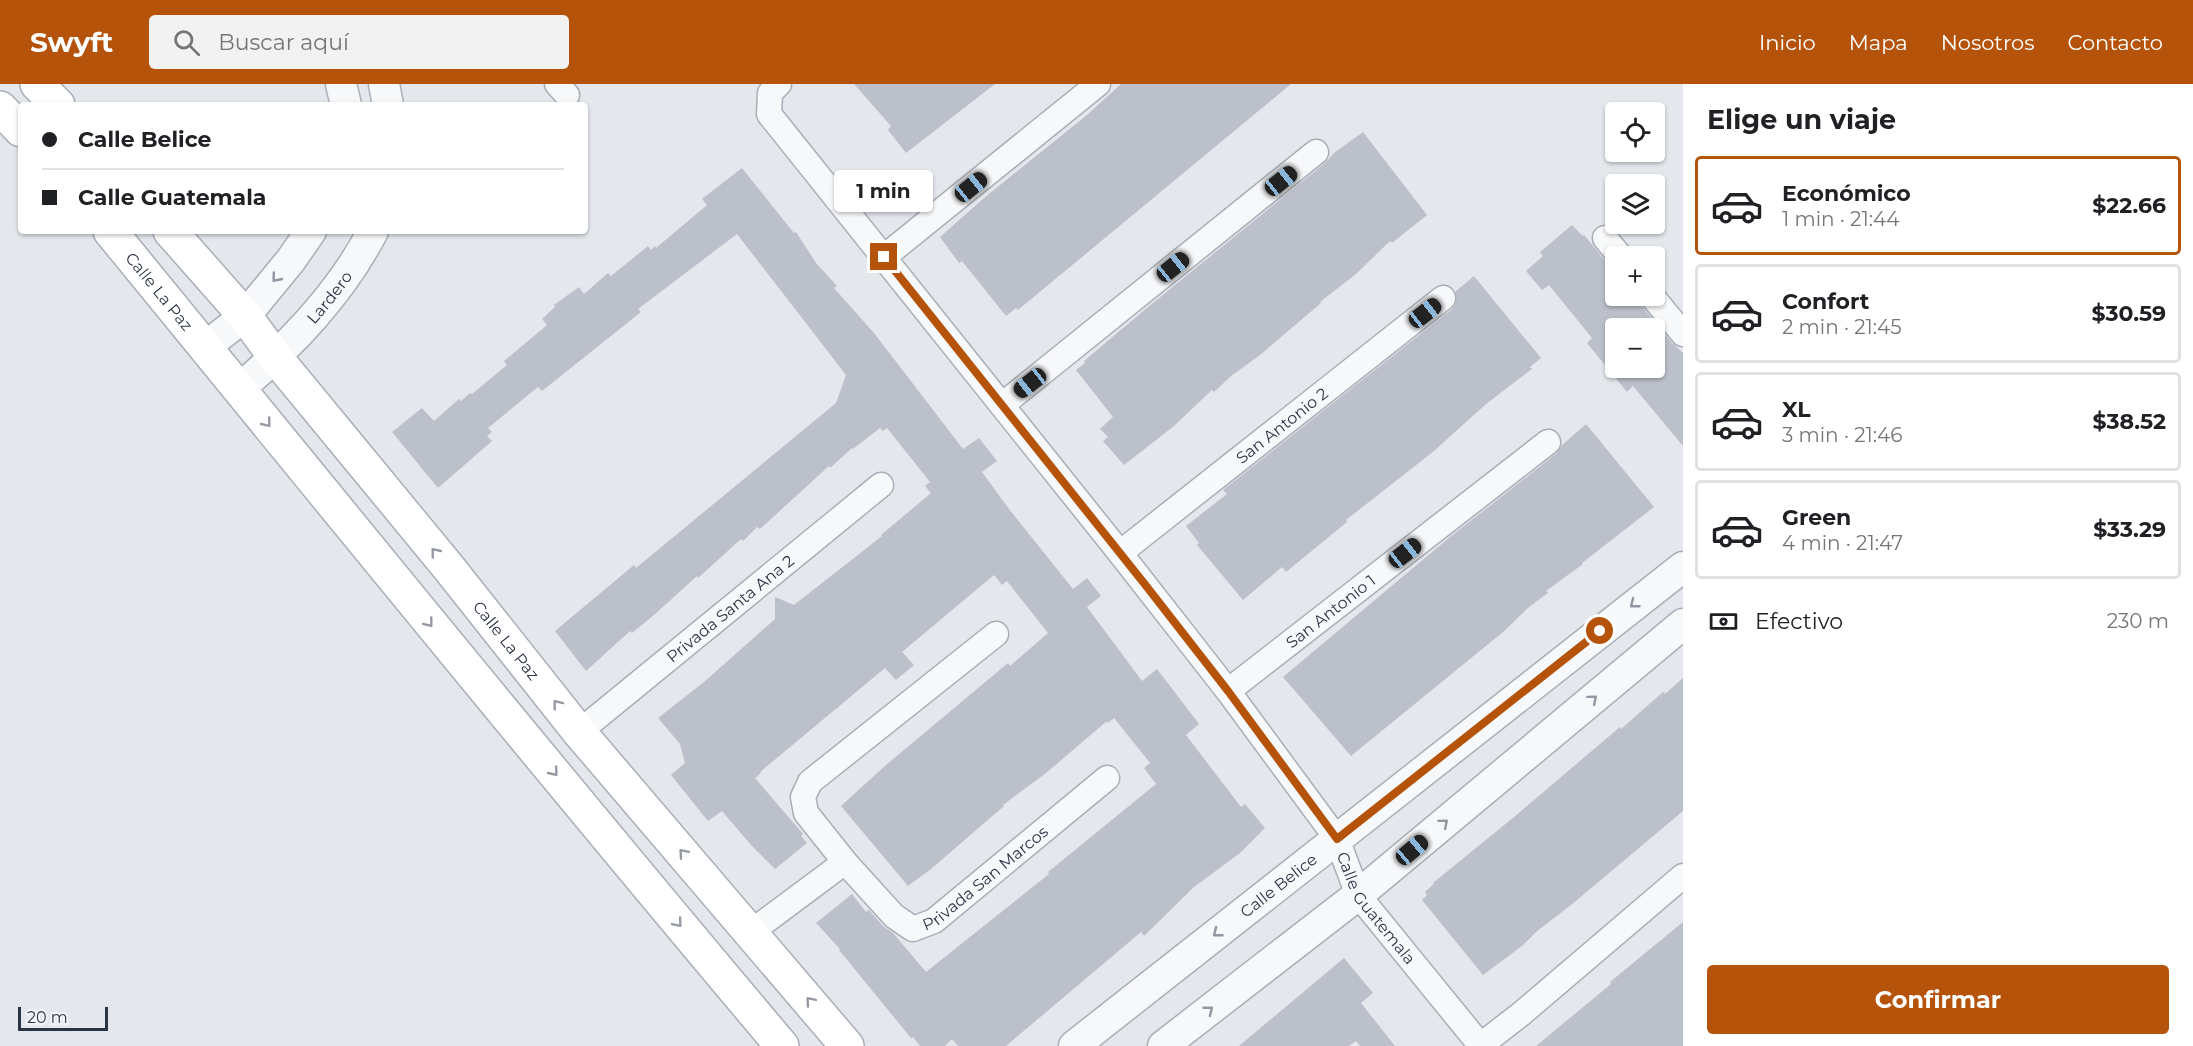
<!DOCTYPE html>
<html lang="es">
<meta charset="utf-8">
<style>
body{margin:0;font-family:Montserrat,sans-serif;background:#f2f2f2;color:#202124;height:100vh;display:flex;flex-direction:column;font-size:22px;white-space:nowrap}
*{box-sizing:border-box;margin:0}
p{font-size:20px;color:#757577}
.icon{flex:none;width:33px;height:33px;fill:none;stroke:currentColor;stroke-width:2;stroke-linecap:round;stroke-linejoin:round}
.map{position:relative;flex:1;overflow:hidden}
.drawer{display:flex;flex-direction:column;background:#fff;width:510px}
.drawer>*{flex:none}
.hud{position:absolute;left:18px;top:18px;width:570px;height:132px;border-radius:6px;box-shadow:0 2px 4px #0004;display:grid;align-content:center;height:132px;padding:0 24px;background:#fff}
.controls{position:absolute;left:1605px;top:18px;display:grid;gap:12px}
.controls a{display:grid;place-items:center;width:60px;height:60px;border-radius:6px;background:#fff;box-shadow:0 2px 4px #0004;font-size:30px}
.scale{position:absolute;left:18px;bottom:15px;width:90px;box-sizing:border-box;padding-left:6px;border:3px solid #2b3445;border-top:0;font-size:16px;line-height:21px;white-space:nowrap;color:#2b3445;-webkit-text-stroke:4px #f4f6f9;paint-order:stroke}
.end{position:absolute;width:27px;height:27px;margin:-14px;border:8px solid #b45309;background:#fff;box-shadow:0 0 0 3px #fff}
.from{border-radius:50%}
.bubble{position:absolute;height:42px;border-radius:6px;background:#fff;box-shadow:0 2px 4px #0004;font-size:20px;font-weight:700;line-height:42px;text-align:center}
.car{position:absolute;width:18px;height:36px;margin:-18px -9px;border-radius:8px;box-shadow:0 0 4px 2px #0007;background:linear-gradient(#222 24%,#8ab4d8 0 40%,#222 0 76%,#8ab4d8 0 86%,#222 0)}
.hud b{display:flex;align-items:center;gap:21px;height:57px;font-size:22px}
.hud b+b{border-top:2px solid #e0e0e0}
.hud i{width:15px;height:15px;background:#202124}
ul{padding:0;list-style:none}
li{display:flex;align-items:center;gap:18px;height:99px;margin:0 12px 9px;padding:0 12px;border:3px solid #e0e0e0;border-radius:6px}
li div{flex:1}
li b{display:block;font-size:22px}
li em{font-style:normal;font-weight:700}
li.active{border-color:#b45309}
li>.icon{width:54px;height:54px;stroke-width:1.5}
h2{padding:0 24px;font-size:27px;line-height:72px}
.pay{display:flex;align-items:center;gap:15px;height:66px;padding:0 24px;font-size:22px}
.pay p{margin-inline-start:auto}
.primary-button{display:flex;gap:12px;margin-top:auto;padding:12px 24px}
.primary-button a{flex:1;height:69px;border-radius:6px;background:#b45309;color:#fff;font-size:24px;font-weight:700;line-height:69px;text-align:center}
header{display:flex;align-items:center;gap:36px;box-sizing:border-box;height:84px;padding:0 30px;background:#b45309;color:#fff}
header strong{font-size:28px}
nav{display:flex;gap:33px;margin-inline-start:auto;font-size:21px}
.search{width:420px;height:54px;background:#f2f2f2;display:flex;align-items:center;gap:15px;box-sizing:border-box;padding:0 21px;border-radius:6px;color:#757577;font-size:22px}
main{display:flex;flex:1;min-height:0}
.map>svg:first-child{display:block}
.building{fill:#bbc0ca;fill-rule:evenodd}
.lines{fill:none;stroke-linecap:round;stroke-linejoin:round}
.minor-casing{stroke:#a9aeb7;stroke-width:27}
.tertiary-casing{stroke:#a9aeb7;stroke-width:33}
.secondary-casing{stroke:#a9aeb7;stroke-width:36}
.minor{stroke:#f7f8fa;stroke-width:24}
.tertiary{stroke:#f7f8fa;stroke-width:30}
.secondary{stroke:#fff;stroke-width:33}
.oneway{stroke:#9196a0}
.oneway2{stroke:#959aa2}
.route{stroke:#b45309;stroke-width:8}
.labels{text-anchor:middle;stroke-width:5;stroke-linejoin:round;paint-order:stroke}
.street-label{font-size:16px;fill:#2b3445;stroke:#f4f6f9}
</style>
<header>
<strong>Swyft</strong>
<div class="search"><svg class="icon" aria-label="search" viewBox="0 0 24 24"><circle cx="10" cy="10" r="6"/><path d="M15 15l6 6"/></svg>Buscar aquí</div>
<nav><a>Inicio</a><a>Mapa</a><a>Nosotros</a><a>Contacto</a></nav>
</header>
<main>
<div class="map">
<svg width="1683" height="962" viewBox="0 0 1683 962">
<rect width="100%" height="100%" fill="#e4e7ec"/>
<!-- building -->
<path class="building" d="M854 0H995L906 69 888 46 891 42Z
M1121 0H1291L1018 226 1016 224 1006 232 962 177 959 179 940 153 984 114 1087 31Z
M1363 48 1427 131 1392 159 1390 157 1356 190 1320 218 1321 219 1260 271 1231 292 1214 308 1212 306 1174 342 1124 381 1103 357 1108 353 1100 345 1113 333 1076 286 1085 279 1084 277 1148 223 1325 79 1334 69Z
M742 84 794 149 796 148 816 179 837 202 834 204 874 249 963 365 979 354 997 377 982 388 1009 425 1073 505 1087 494 1101 512 1087 523 1142 597 1157 585 1199 640 1186 651 1241 723 1245 720 1265 744 1240 769 1194 803 1144 852 1141 848 1006 962H958L952 955 945 962H920L913 953 911 954 839 866 840 865 816 839 852 810 866 828 869 826 883 842 893 849 926 888 1049 790 1048 788 1156 700 1144 684 1150 679 1114 634 1108 639 1107 637 1046 689 1003 721 1004 722 931 785 908 802 841 722 886 681 1008 579 1010 582 1048 549 1007 497 1002 501 994 491 902 568 914 581 896 596 885 584 760 688 761 689 755 694 803 750 801 752 807 759 775 785 751 761 722 727 708 737 671 691 685 679 680 660 658 634 704 598 775 535V513L794 521 882 452 881 451 931 409 925 402 930 398 887 344 883 347 880 344 853 365 852 364 830 384 829 382 760 445 757 443 743 457 741 455 698 494 697 492 654 531 632 549 630 547 586 587 555 547 634 481 636 484 836 319 846 291 737 150 638 225 641 228 542 307 538 303 488 344 492 348 487 352 492 357 438 404 392 348 422 324 434 337 459 315 461 317 470 309 472 310 507 281 504 277 547 241 542 235 555 223 554 221 579 203 584 210 608 189 611 192 648 162 651 166 655 162 656 164 707 121 702 115Z
M1572 141 1583 152 1584 151 1608 180 1606 182 1616 193V212H1631L1637 216 1672 259 1683 269V362L1633 302 1627 308 1587 259 1592 254 1549 201 1542 206 1526 187 1543 172 1540 168ZM1616 244H1654V284H1616Z
M1474 192 1541 274 1530 283 1532 285 1486 320 1434 367 1346 436 1347 438 1286 488 1282 483 1243 516 1197 461 1199 459 1186 442 1227 410 1223 406 1452 225 1456 219 1455 208Z
M1586 340 1654 423 1582 479 1583 480 1546 507 1548 509 1529 523 1503 548 1351 672 1283 593 1450 453 1557 369 1562 361Z
M1683 594V727L1571 821 1536 848 1522 862 1483 891 1422 816 1427 811 1425 808 1434 800 1433 799 1514 733 1620 643 1621 645 1663 608 1665 610Z
M1683 838V962H1536L1611 900 1610 898Z
M1344 874 1373 909 1361 919 1395 962H1360L1356 957 1349 962H1239Z"/>
<g class="lines">
<!-- minor casing -->
<g class="minor-casing">
<g id="minor">
<path d="M557 0 567 11"/>
<path id="s1" d="M779 0 770 9 769 30 1120 469 1228 607 1337 755 1358 811 1481 962"/>
<path d="M1605 154 1620 172"/>
<path d="M884 173 1098 0"/>
<path d="M1652 212 1683 250"/>
<path d="M1002 321 1316 68"/>
<path id="s2" d="M1120 469 1443 214"/>
<path id="s3" d="M996 550 810 698 803 713 806 729 845 778 894 832 913 845 934 837 1107 694"/>
<path id="s4" d="M1228 607 1548 358"/>
<path id="s5" d="M579 648 881 401"/>
<path d="M751 848 845 778"/>
<path d="M1481 961 1521 930 1683 792"/>
</g>
</g>
<!-- tertiary casing -->
<g class="tertiary-casing">
<g id="tertiary">
<path d="M341 0 346 21"/>
<path d="M384 0 388 21"/>
<path d="M205 263 245 232 291 176 311 147"/>
<path id="s6" d="M239 305C292 260 341 209 373 147"/>
<path id="s7" d="M1074 962 1683 483"/>
<path d="M1163 962 1358 811 1683 540"/>
</g>
</g>
<!-- secondary casing -->
<g class="secondary-casing">
<g id="secondary">
<path d="M37 0 58 21"/>
<path d="M0 24 21 46"/>
<path id="s8" d="M110 147C333 420 555 693 782 962"/>
<path id="s9" d="M170 147 245 232 276 274 449 484 579 648 847 962"/>
</g>
</g>
<!-- minor -->
<use href="#minor" class="minor"/>
<!-- tertiary -->
<use href="#tertiary" class="tertiary"/>
<!-- secondary -->
<use href="#secondary" class="secondary"/>
</g>
<!-- one-way arrows -->
<defs><path id="oneway-chevron" d="M-2-3.5L2.5 0L-2 3.5" fill="none" stroke-width="1.6" stroke-linecap="round" stroke-linejoin="round" transform="scale(1.5)"/></defs>
<g class="oneway">
<use href="#oneway-chevron" transform="translate(276 194) rotate(129)"/>
<use href="#oneway-chevron" transform="translate(1634 520) rotate(142)"/>
<use href="#oneway-chevron" transform="translate(1593 615) rotate(-40)"/>
<use href="#oneway-chevron" transform="translate(1444 739) rotate(-40)"/>
<use href="#oneway-chevron" transform="translate(1217 849) rotate(142)"/>
<use href="#oneway-chevron" transform="translate(1209 926) rotate(-38)"/>
</g>
<g class="oneway2">
<use href="#oneway-chevron" transform="translate(267 339) rotate(51)"/>
<use href="#oneway-chevron" transform="translate(435 468) rotate(-129)"/>
<use href="#oneway-chevron" transform="translate(429 539) rotate(52)"/>
<use href="#oneway-chevron" transform="translate(557 620) rotate(-128)"/>
<use href="#oneway-chevron" transform="translate(554 688) rotate(51)"/>
<use href="#oneway-chevron" transform="translate(683 769) rotate(-131)"/>
<use href="#oneway-chevron" transform="translate(678 839) rotate(50)"/>
<use href="#oneway-chevron" transform="translate(810 917) rotate(-130)"/>
</g>
<g class="lines">
<!-- route -->
<path class="route" d="M884 173 1147 503 1228 607 1337 755 1600 547"/>
</g>
<g class="labels">
<!-- street labels -->
<g class="street-label">
<text dy="6" stroke="none"><textPath href="#s8" startOffset="78">Calle La Paz</textPath></text>
<text dy="6" stroke="none"><textPath href="#s6" startOffset="129">Lardero</textPath></text>
<text dy="6" stroke="none"><textPath href="#s2" startOffset="206">San Antonio 2</textPath></text>
<text dy="6" stroke="none"><textPath href="#s5" startOffset="195">Privada Santa Ana 2</textPath></text>
<text dy="6" stroke="none"><textPath href="#s4" startOffset="130">San Antonio 1</textPath></text>
<text dy="6" stroke="none"><textPath href="#s9" startOffset="530">Calle La Paz</textPath></text>
<text dy="6" stroke="none"><textPath href="#s3" startOffset="518">Privada San Marcos</textPath></text>
<text dy="6" stroke="none"><textPath href="#s7" startOffset="260">Calle Belice</textPath></text>
<text dy="6" stroke="none"><textPath href="#s1" startOffset="1035">Calle Guatemala</textPath></text>
</g>
</g>
</svg>
<div class="controls">
<a><svg class="icon" aria-label="locate" viewBox="0 0 24 24"><circle cx="12" cy="12" r="6"/><path d="M12 2v4M12 18v4M2 12h4M18 12h4"/></svg></a>
<a><svg class="icon" aria-label="layers" viewBox="0 0 24 24"><path d="M12 4l9 5-9 5-9-5zM3 14l9 5 9-5"/></svg></a>
<a>+</a>
<a>−</a>
</div>
<div class="scale">20 m</div>
<i class="end from" style="left:1600px;top:547px"></i>
<i class="end" style="left:884px;top:173px"></i>
<div class="bubble" style="left:834px;top:86px;width:99px">1 min</div>
<i class="car" style="left:1281px;top:97px;rotate:51deg"></i>
<i class="car" style="left:971px;top:103px;rotate:51deg"></i>
<i class="car" style="left:1173px;top:183px;rotate:51deg"></i>
<i class="car" style="left:1425px;top:229px;rotate:52deg"></i>
<i class="car" style="left:1030px;top:299px;rotate:232deg"></i>
<i class="car" style="left:1405px;top:469px;rotate:52deg"></i>
<i class="car" style="left:1412px;top:766px;rotate:50deg"></i>
<div class="hud">
<b><i class="from"></i>Calle Belice</b>
<b><i></i>Calle Guatemala</b>
</div>
</div>
<section class="drawer">
<h2>Elige un viaje</h2>
<ul>
<li class="active"><svg class="icon" aria-label="car" viewBox="0 0 24 24"><path d="M5 17H2v-5l4-1 3-4h7l3 4 3 1v5h-3M9 17h6M6 11h13"/><circle cx="7" cy="17" r="2"/><circle cx="17" cy="17" r="2"/></svg><div><b>Económico</b><p>1 min · 21:44</p></div><em>$22.66</em></li>
<li><svg class="icon" aria-label="car" viewBox="0 0 24 24"><path d="M5 17H2v-5l4-1 3-4h7l3 4 3 1v5h-3M9 17h6M6 11h13"/><circle cx="7" cy="17" r="2"/><circle cx="17" cy="17" r="2"/></svg><div><b>Confort</b><p>2 min · 21:45</p></div><em>$30.59</em></li>
<li><svg class="icon" aria-label="car" viewBox="0 0 24 24"><path d="M5 17H2v-5l4-1 3-4h7l3 4 3 1v5h-3M9 17h6M6 11h13"/><circle cx="7" cy="17" r="2"/><circle cx="17" cy="17" r="2"/></svg><div><b>XL</b><p>3 min · 21:46</p></div><em>$38.52</em></li>
<li><svg class="icon" aria-label="car" viewBox="0 0 24 24"><path d="M5 17H2v-5l4-1 3-4h7l3 4 3 1v5h-3M9 17h6M6 11h13"/><circle cx="7" cy="17" r="2"/><circle cx="17" cy="17" r="2"/></svg><div><b>Green</b><p>4 min · 21:47</p></div><em>$33.29</em></li>
</ul>
<div class="pay"><svg class="icon" aria-label="cash" viewBox="0 0 24 24"><path d="M3 7h18v10H3z"/><circle cx="12" cy="12" r="2"/></svg>Efectivo<p>230 m</p></div>
<div class="primary-button"><a>Confirmar</a></div>
</section>
</main>
